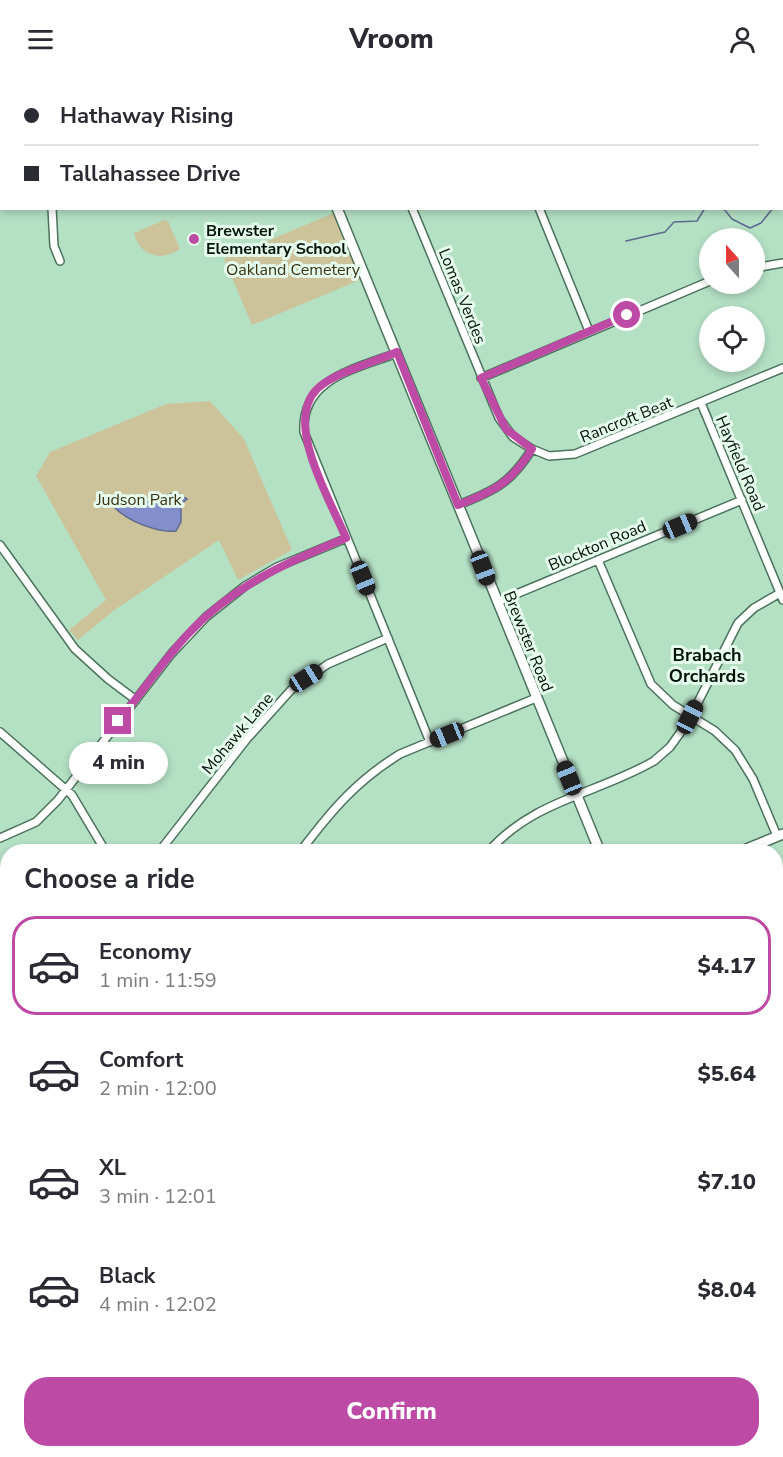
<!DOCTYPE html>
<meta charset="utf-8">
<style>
body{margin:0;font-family:"Nunito Sans",sans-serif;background:#f7f7f7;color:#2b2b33;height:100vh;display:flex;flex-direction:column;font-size:22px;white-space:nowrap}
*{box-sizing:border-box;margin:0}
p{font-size:20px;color:#7c7c81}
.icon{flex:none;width:33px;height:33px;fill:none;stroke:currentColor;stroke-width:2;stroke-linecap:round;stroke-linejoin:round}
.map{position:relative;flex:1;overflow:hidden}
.drawer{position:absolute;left:0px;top:766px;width:783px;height:614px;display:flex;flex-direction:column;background:#fff;border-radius:24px 24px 0 0;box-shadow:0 3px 9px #0003}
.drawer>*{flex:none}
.hud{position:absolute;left:0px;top:0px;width:783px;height:132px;box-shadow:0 3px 9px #0003;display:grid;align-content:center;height:132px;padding:0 24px;background:#fff}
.needle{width:39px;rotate:339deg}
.controls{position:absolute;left:699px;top:150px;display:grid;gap:12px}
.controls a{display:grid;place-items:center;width:66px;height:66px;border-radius:50%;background:#fff;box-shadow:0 3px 9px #0003;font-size:30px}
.end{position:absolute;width:27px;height:27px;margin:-14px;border:8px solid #bd4aa5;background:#fff;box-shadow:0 0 0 3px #fff}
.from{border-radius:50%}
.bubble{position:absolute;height:42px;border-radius:21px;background:#fff;box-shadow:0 3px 9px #0003;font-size:20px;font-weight:800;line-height:42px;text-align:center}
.car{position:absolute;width:18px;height:36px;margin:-18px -9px;border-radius:8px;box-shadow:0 0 4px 2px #0007;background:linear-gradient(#222 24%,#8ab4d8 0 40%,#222 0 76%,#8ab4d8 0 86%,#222 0)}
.hud b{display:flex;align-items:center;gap:21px;height:57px;font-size:22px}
.hud b+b{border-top:2px solid #e1e1e2}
.hud i{width:15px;height:15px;background:#2b2b33}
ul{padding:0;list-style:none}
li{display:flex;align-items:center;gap:18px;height:99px;margin:0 12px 9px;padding:0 12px;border:3px solid transparent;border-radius:24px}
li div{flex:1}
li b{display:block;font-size:22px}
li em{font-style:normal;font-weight:800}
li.active{border-color:#bd4aa5}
li>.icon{width:54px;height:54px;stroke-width:1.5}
h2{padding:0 24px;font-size:27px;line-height:72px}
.primary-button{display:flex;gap:12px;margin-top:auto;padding:12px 24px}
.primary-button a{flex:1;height:69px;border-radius:24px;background:#bd4aa5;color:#fff;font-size:24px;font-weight:800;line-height:69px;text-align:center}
header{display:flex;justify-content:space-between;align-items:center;height:78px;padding:0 24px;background:#fff;font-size:27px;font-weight:800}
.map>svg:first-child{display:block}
.green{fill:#ccc39b}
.water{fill:#848eca;stroke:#5d6990;stroke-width:1.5}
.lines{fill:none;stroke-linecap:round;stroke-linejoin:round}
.stream{stroke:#5d6990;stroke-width:1.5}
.street-casing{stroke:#4c735b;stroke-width:10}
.secondary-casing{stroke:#4c735b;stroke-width:12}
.street{stroke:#fff;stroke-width:7}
.secondary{stroke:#fff;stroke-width:9}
.route{stroke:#bd4aa5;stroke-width:8}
.poi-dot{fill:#bd4aa5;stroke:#e5fbec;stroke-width:2}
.labels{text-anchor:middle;stroke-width:6;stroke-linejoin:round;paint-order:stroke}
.poi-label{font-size:16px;font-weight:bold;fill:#031209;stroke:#e5fbec;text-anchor:start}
.park-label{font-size:16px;fill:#393213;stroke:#e5fbec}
.street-label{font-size:16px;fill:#031209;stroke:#e5fbec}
.neighbourhood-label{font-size:18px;font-weight:bold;fill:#031209;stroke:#e5fbec}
</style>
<header><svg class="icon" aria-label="menu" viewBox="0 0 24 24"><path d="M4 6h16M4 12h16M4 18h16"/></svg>Vroom<svg class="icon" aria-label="person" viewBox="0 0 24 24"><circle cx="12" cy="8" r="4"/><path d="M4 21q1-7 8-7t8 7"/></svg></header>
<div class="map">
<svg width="783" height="1379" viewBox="0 0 783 1379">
<rect width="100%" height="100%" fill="#b4e0c4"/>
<!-- green -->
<path class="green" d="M334 135 362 201 252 247 224 181Z
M164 142 168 143 180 171C162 184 139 178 134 155Z
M210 323 244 361 292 472 238 502 219 462 113 533 78 562 69 552 106 522 36 398 50 374 166 326Z
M347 1372 350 1379H38L36 1373Z"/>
<!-- water -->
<path class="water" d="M176 414 187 421 181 426V444L176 453C157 455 128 443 115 430 121 415 134 419 147 424Z"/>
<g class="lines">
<!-- stream -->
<path class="stream" d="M598 0 599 2
M782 30 783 28
M0 83 1 57
M782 126H783
M723 130 732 141 750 150 761 145 773 130
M626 163 665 154 674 144 697 143 705 130"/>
<!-- street casing -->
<g class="street-casing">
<path id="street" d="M358 0V2
M485 0 486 2
M66 2 67 0
M306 2 310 0
M0 45 2 44
M52 130 54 168 60 183
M412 130 499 340 513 359 532 371
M539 130 589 253
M754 190 783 185
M397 275C356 291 301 300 304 354L430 664
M481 300 710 203
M701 325 783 522
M458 427C494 413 511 405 532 371L549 378 575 376 783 290
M0 467 75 571 108 601 136 622
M598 482 651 606 673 627 715 653 735 672 753 701 777 758
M497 524 742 422
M0 654 72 717 106 774
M0 760 36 744 58 722 172 575 206 539 245 508 277 489 347 460
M159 774 246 662 291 612 328 586 388 560
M300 774C331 733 356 703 400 676L536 620
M488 774C533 722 597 716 654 683L670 669 688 644 738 545 754 530 780 515
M776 847 783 844
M0 918 2 869
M776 983 783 991
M776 1284 783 1298
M530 1372 533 1379
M546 1372 548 1379
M708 1372 710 1379
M772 1379 783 1366"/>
</g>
<!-- secondary casing -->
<g class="secondary-casing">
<path id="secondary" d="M281 0 282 2
M337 130 600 774
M739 774 783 756
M0 1087 8 1084
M776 1127 783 1141
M0 1296 8 1315
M32 1372 34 1379"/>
</g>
<!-- street -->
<use href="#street" class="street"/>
<!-- secondary -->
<use href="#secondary" class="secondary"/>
</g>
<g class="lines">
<!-- route -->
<path class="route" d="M118 643C142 615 162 584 187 557 231 509 287 484 346 460 331 423 283 345 317 311 333 295 375 284 397 274L458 427C494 413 511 405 532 371L506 351 481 300 627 237"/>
</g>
<!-- markers -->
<circle class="poi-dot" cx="194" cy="161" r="6"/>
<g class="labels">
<!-- poi labels -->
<g class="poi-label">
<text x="206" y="158">Brewster<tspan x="206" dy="18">Elementary School</tspan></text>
</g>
<!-- park labels -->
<g class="park-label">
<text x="293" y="197">Oakland Cemetery</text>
<text x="139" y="427">Judson Park</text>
</g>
<!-- street labels -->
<g class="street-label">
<text transform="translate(463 218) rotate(68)" y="6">Lomas Verdes</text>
<text transform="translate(626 341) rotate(-22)" y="6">Rancroft Beat</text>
<text transform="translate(741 385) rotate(67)" y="6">Hayfield Road</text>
<text transform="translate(597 467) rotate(-23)" y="6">Blockton Road</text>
<text transform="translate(529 563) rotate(68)" y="6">Brewster Road</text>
<text transform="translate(237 655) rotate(-50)" y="6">Mohawk Lane</text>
</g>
<!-- neighbourhood labels -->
<g class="neighbourhood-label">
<text x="707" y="583">Brabach<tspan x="707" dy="21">Orchards</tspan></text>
</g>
</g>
</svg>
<div class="controls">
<a><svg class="needle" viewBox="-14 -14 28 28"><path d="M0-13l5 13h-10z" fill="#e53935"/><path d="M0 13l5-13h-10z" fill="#7c7c81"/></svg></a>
<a><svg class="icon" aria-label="locate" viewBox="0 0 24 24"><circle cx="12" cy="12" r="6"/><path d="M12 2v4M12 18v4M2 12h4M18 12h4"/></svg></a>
</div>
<i class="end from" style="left:627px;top:237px"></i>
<i class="end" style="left:118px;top:643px"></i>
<div class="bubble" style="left:69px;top:664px;width:99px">4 min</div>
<i class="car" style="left:680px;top:448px;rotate:67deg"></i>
<i class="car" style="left:483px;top:490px;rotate:159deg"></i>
<i class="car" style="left:363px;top:500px;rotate:158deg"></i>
<i class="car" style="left:306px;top:600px;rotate:58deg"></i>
<i class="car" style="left:690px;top:639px;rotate:27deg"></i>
<i class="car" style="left:447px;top:657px;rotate:248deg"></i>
<i class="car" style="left:569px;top:700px;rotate:338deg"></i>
<div class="hud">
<b><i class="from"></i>Hathaway Rising</b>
<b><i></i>Tallahassee Drive</b>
</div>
<section class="drawer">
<h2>Choose a ride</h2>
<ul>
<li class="active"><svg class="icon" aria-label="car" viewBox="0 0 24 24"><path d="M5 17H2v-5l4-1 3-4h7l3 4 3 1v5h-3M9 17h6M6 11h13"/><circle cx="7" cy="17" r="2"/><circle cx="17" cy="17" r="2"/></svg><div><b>Economy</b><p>1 min · 11:59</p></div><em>$4.17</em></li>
<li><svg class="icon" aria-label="car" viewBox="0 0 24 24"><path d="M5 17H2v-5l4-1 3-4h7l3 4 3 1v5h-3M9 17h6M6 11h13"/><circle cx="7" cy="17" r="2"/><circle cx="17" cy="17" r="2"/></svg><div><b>Comfort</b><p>2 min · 12:00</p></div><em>$5.64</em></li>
<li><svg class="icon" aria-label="car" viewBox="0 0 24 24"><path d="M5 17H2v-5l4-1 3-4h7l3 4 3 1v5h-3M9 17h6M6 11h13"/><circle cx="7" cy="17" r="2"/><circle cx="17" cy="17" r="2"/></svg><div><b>XL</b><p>3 min · 12:01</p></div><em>$7.10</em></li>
<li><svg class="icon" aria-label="car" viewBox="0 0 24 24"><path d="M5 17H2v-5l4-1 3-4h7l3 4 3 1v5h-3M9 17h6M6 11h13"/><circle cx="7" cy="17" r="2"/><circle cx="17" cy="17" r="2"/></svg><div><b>Black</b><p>4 min · 12:02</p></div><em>$8.04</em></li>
</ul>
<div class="primary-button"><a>Confirm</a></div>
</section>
</div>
